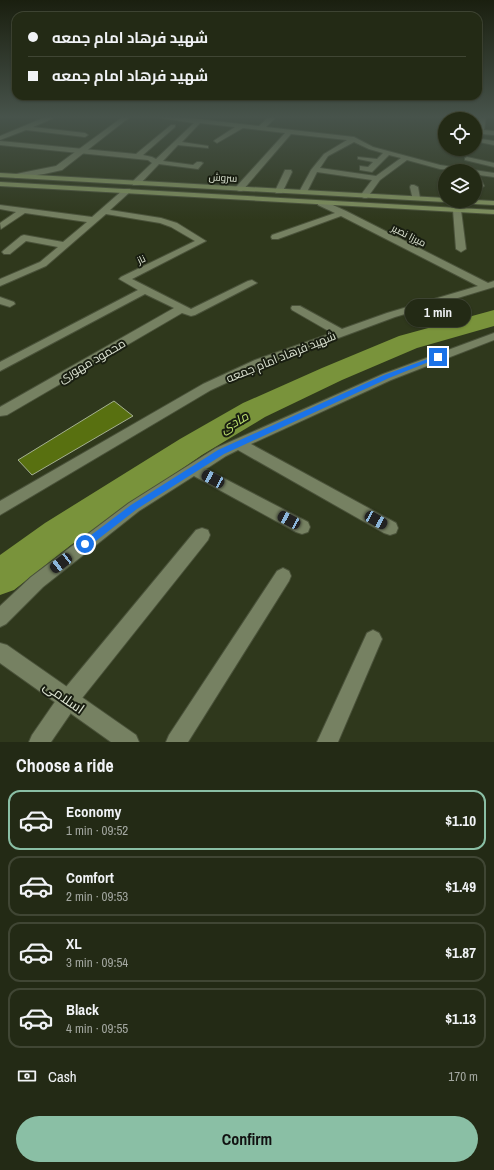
<!DOCTYPE html>
<meta charset="utf-8">
<style>
body{margin:0;font-family:"Archivo Narrow",Cairo,sans-serif;background:#2f3622;color:#f1f3f6;height:100vh;display:flex;flex-direction:column;font-size:15px;white-space:nowrap}
*{box-sizing:border-box;margin:0}
p{font-size:13px;color:#a3a7a0}
.icon{flex:none;width:22px;height:22px;fill:none;stroke:currentColor;stroke-width:2;stroke-linecap:round;stroke-linejoin:round}
.map{position:relative;height:742px;overflow:hidden}
.drawer{display:flex;flex-direction:column;background:#232a15;flex:1}
.drawer>*{flex:none}
.top-card{position:absolute;left:12px;top:12px;width:470px;height:88px;border-radius:12px;box-shadow:0 1px 3px #0004,0 0 0 1px #404634;display:grid;align-content:center;height:88px;padding:0 16px;background:#232a15}
.fabs{position:absolute;left:438px;top:112px;display:grid;gap:8px}
.fabs a{display:grid;place-items:center;width:44px;height:44px;border-radius:50%;background:#232a15;box-shadow:0 1px 3px #0004,0 0 0 1px #404634;font-size:20px}
.end{position:absolute;width:18px;height:18px;margin:-9px;border:5px solid #1a73e8;background:#fff;box-shadow:0 0 0 2px #fff}
.from{border-radius:50%}
.bubble{position:absolute;height:28px;border-radius:14px;background:#232a15;box-shadow:0 1px 3px #0004,0 0 0 1px #404634;font-size:13px;font-weight:700;line-height:28px;text-align:center}
.car{position:absolute;width:12px;height:24px;margin:-12px -6px;border-radius:5px;box-shadow:0 0 3px 1px #0007;background:linear-gradient(#222 24%,#8ab4d8 0 40%,#222 0 76%,#8ab4d8 0 86%,#222 0)}
.top-card b{display:flex;align-items:center;gap:14px;height:38px;font-size:15px}
.top-card b+b{border-top:1px solid #404634}
.top-card i{width:10px;height:10px;background:#f1f3f6}
ul{padding:0;list-style:none}
li{display:flex;align-items:center;gap:12px;height:60px;margin:0 8px 6px;padding:0 8px;border:2px solid #404634;border-radius:12px}
li div{flex:1}
li b{display:block;font-size:15px}
li em{font-style:normal;font-weight:700}
li.selected{border-color:#8abfa5}
li>.icon{width:36px;height:36px;stroke-width:1.5}
h2{padding:0 16px;font-size:18px;line-height:48px}
.pay{display:flex;align-items:center;gap:10px;height:44px;padding:0 16px;font-size:15px}
.pay p{margin-inline-start:auto}
.button{display:flex;gap:8px;margin-top:auto;padding:8px 16px}
.button a{flex:1;height:46px;border-radius:24px;background:#8abfa5;color:#111;font-size:16px;font-weight:700;line-height:46px;text-align:center}
.map>svg:first-child{display:block}
.lines{fill:none;stroke-linecap:round;stroke-linejoin:round}
.river{fill:#79933b;fill-rule:evenodd}
.building{fill:#587010;stroke:#a4b090}
.street-casing{stroke:#4a523a;stroke-width:2}
.secondary-casing{stroke:#4a523a;stroke-width:2}
.primary-casing{stroke:#4a523a;stroke-width:2}
.street{fill:#768162;fill-rule:evenodd}
.secondary{fill:#768162;fill-rule:evenodd}
.primary{fill:#80915e;fill-rule:evenodd}
.route{fill:#1a73e8}
.labels{text-anchor:middle;stroke-width:4;stroke-linejoin:round;paint-order:stroke}
.far-street-label{font-size:10px;fill:#dde4d3;stroke:#191e11}
.street-label{font-size:12px;fill:#dde4d3;stroke:#191e11}
.water-label{font-size:13px;font-style:italic;fill:#bee26e;stroke:#191e11}
.near-street-label{font-size:14px;fill:#dde4d3;stroke:#191e11}
</style>
<div class="map">
<svg width="494" height="742" viewBox="0 0 494 742">
<rect width="100%" height="100%" fill="#2f381c"/>
<g class="lines">
<!-- river -->
<path class="river" d="M494 310V326L417 348 342 380 265 417 202 455 71 545 14 590 0 595V555L45 523 180 439 243 403 322 368 399 336Z"/>
</g>
<!-- building -->
<path class="building" d="M114 401 133 416 32 475 18 460Z"/>
<g class="lines">
<!-- street casing -->
<g class="street-casing">
<path id="street" d="M48 116H58L33 127 85 133 88 135 85 137 26 130 0 140V136Z
M148 116H171L259 126 270 116H277L266 127 354 137 373 147 440 165 494 173V177L479 175 484 186 480 188H477L475 183V171L440 169 407 160 380 180 367 198H364L360 196 372 180 317 172 307 192 303 194 299 192 311 170 324 154 347 140 291 134 242 191H239L235 189 236 187 285 133 243 128 217 143 214 141 215 140 235 127 200 123 182 142 208 146V148L178 145 163 161 193 165 197 162H201L203 163 198 169 159 164 139 185H133V181L152 163 148 160 0 145V141L136 154 171 125H175V127L143 155 152 157 156 159 194 123ZM354 142 369 149 383 153 377 159 358 157V159L373 162 368 167 360 166V170L372 172 389 155 401 158 376 176 320 168 328 156Z
M480 116H486L484 130 494 131V135L483 134 481 139 494 141V145L479 142 475 146V139Z
M467 157 494 163V167L465 160V158Z
M285 170H291L292 172 282 193H276L275 191Z
M411 185H414L418 187 420 198 419 200H413L410 187Z
M124 189H130L131 191 110 210 161 218 177 223 206 241 132 279 191 309 248 281 252 280 257 283 195 315 191 316 182 313 7 415 0 416V407L174 308 145 294 0 371V362L138 290 119 279 121 277 195 241 171 227 160 223 106 214 46 266 0 286V279L40 262 58 247 26 241 10 254H4L2 252 4 250 21 236 24 235 63 242 87 222 25 213 1 229 0 223 16 212 0 209V205L92 217Z
M318 201H324L346 211 488 283 494 281V287L395 317 263 366 211 390 0 515V501L203 384 255 360 332 333 292 310 291 308 292 306H300L342 329 387 313 478 286 341 216 278 239H272L271 237 272 235 335 213 318 205Z
M454 208H457L461 210 466 249 461 252 456 249 453 210Z
M0 297 14 302 15 304 10 307 0 304Z
M494 333V340L391 380 251 444 396 523 398 528 396 533 390 535 384 533 238 450 226 456 206 469 308 522 310 527 308 532 302 534 296 532 194 476 139 511 43 587 6 624 0 627V606L31 577 129 503 216 448 383 374Z
M202 528 208 530 210 535 208 540 75 707 51 742H29L32 735 61 693 196 530Z
M283 568 289 571 291 576 289 581 188 742H166L169 735 277 571Z
M373 630 379 633 382 639 338 742H317L367 633Z"/>
</g>
<!-- secondary casing -->
<g class="secondary-casing">
<path id="secondary" d="M124 116H131L62 170 44 174 16 178 12 176 16 174 56 166Z
M0 643 7 645 136 735 139 742H111L0 663Z"/>
</g>
<!-- primary casing -->
<g class="primary-casing">
<path id="primary" d="M0 173 445 198V201H448L445 202 0 177Z
M0 182 494 210V214L0 186Z
M475 200 494 201V205L456 203 452 201H475Z"/>
</g>
<!-- street -->
<use href="#street" class="street"/>
<!-- secondary -->
<use href="#secondary" class="secondary"/>
<!-- primary -->
<use href="#primary" class="primary"/>
</g>
<!-- sky -->
<linearGradient id="sky" x2="0" y2="1"><stop stop-color="#1a1f0f"/><stop offset="0.53" stop-color="#47534b"/><stop offset="1" stop-color="#47534b" stop-opacity="0"/></linearGradient>
<rect width="494" height="220" fill="url(#sky)"/>
<!-- route -->
<path class="route" d="M436 356 441 357 389 378 224 454 137 509 88 547H82L81 544 82 542 131 505 218 450 384 375Z"/>
<g class="labels">
<!-- far-street labels -->
<g class="far-street-label">
<text transform="translate(223 177) rotate(3)" y="4">سروش</text>
<text transform="translate(409 235) rotate(27)" y="4">میرزا نصیر</text>
<text transform="translate(141 259) rotate(-25)" y="4">ناز</text>
</g>
<!-- street labels -->
<g class="street-label">
<text transform="translate(281 357) rotate(-22)" y="4">شهید فرهاد امام جمعه</text>
<text transform="translate(92 361) rotate(-30)" y="4">محمود مهوری</text>
</g>
<!-- water labels -->
<g class="water-label">
<text transform="translate(234 422) rotate(-30)" y="5">مادی</text>
</g>
<!-- near-street labels -->
<g class="near-street-label">
<text transform="translate(64 697) rotate(35)" y="5">اسلامی</text>
</g>
</g>
</svg>
<div class="fabs">
<a><svg class="icon" aria-label="locate" viewBox="0 0 24 24"><circle cx="12" cy="12" r="6"/><path d="M12 2v4M12 18v4M2 12h4M18 12h4"/></svg></a>
<a><svg class="icon" aria-label="layers" viewBox="0 0 24 24"><path d="M12 4l9 5-9 5-9-5zM3 14l9 5 9-5"/></svg></a>
</div>
<i class="end from" style="left:85px;top:544px"></i>
<i class="end" style="left:438px;top:357px"></i>
<div class="bubble" style="left:405px;top:299px;width:66px">1 min</div>
<i class="car" style="left:213px;top:479px;rotate:298deg"></i>
<i class="car" style="left:289px;top:520px;rotate:298deg"></i>
<i class="car" style="left:376px;top:520px;rotate:119deg"></i>
<i class="car" style="left:61px;top:563px;rotate:232deg"></i>
<div class="top-card">
<b><i class="from"></i>شهید فرهاد امام جمعه</b>
<b><i></i>شهید فرهاد امام جمعه</b>
</div>
</div>
<section class="drawer">
<h2>Choose a ride</h2>
<ul>
<li class="selected"><svg class="icon" aria-label="car" viewBox="0 0 24 24"><path d="M5 17H2v-5l4-1 3-4h7l3 4 3 1v5h-3M9 17h6M6 11h13"/><circle cx="7" cy="17" r="2"/><circle cx="17" cy="17" r="2"/></svg><div><b>Economy</b><p>1 min · 09:52</p></div><em>$1.10</em></li>
<li><svg class="icon" aria-label="car" viewBox="0 0 24 24"><path d="M5 17H2v-5l4-1 3-4h7l3 4 3 1v5h-3M9 17h6M6 11h13"/><circle cx="7" cy="17" r="2"/><circle cx="17" cy="17" r="2"/></svg><div><b>Comfort</b><p>2 min · 09:53</p></div><em>$1.49</em></li>
<li><svg class="icon" aria-label="car" viewBox="0 0 24 24"><path d="M5 17H2v-5l4-1 3-4h7l3 4 3 1v5h-3M9 17h6M6 11h13"/><circle cx="7" cy="17" r="2"/><circle cx="17" cy="17" r="2"/></svg><div><b>XL</b><p>3 min · 09:54</p></div><em>$1.87</em></li>
<li><svg class="icon" aria-label="car" viewBox="0 0 24 24"><path d="M5 17H2v-5l4-1 3-4h7l3 4 3 1v5h-3M9 17h6M6 11h13"/><circle cx="7" cy="17" r="2"/><circle cx="17" cy="17" r="2"/></svg><div><b>Black</b><p>4 min · 09:55</p></div><em>$1.13</em></li>
</ul>
<div class="pay"><svg class="icon" aria-label="cash" viewBox="0 0 24 24"><path d="M3 7h18v10H3z"/><circle cx="12" cy="12" r="2"/></svg>Cash<p>170 m</p></div>
<div class="button"><a>Confirm</a></div>
</section>
